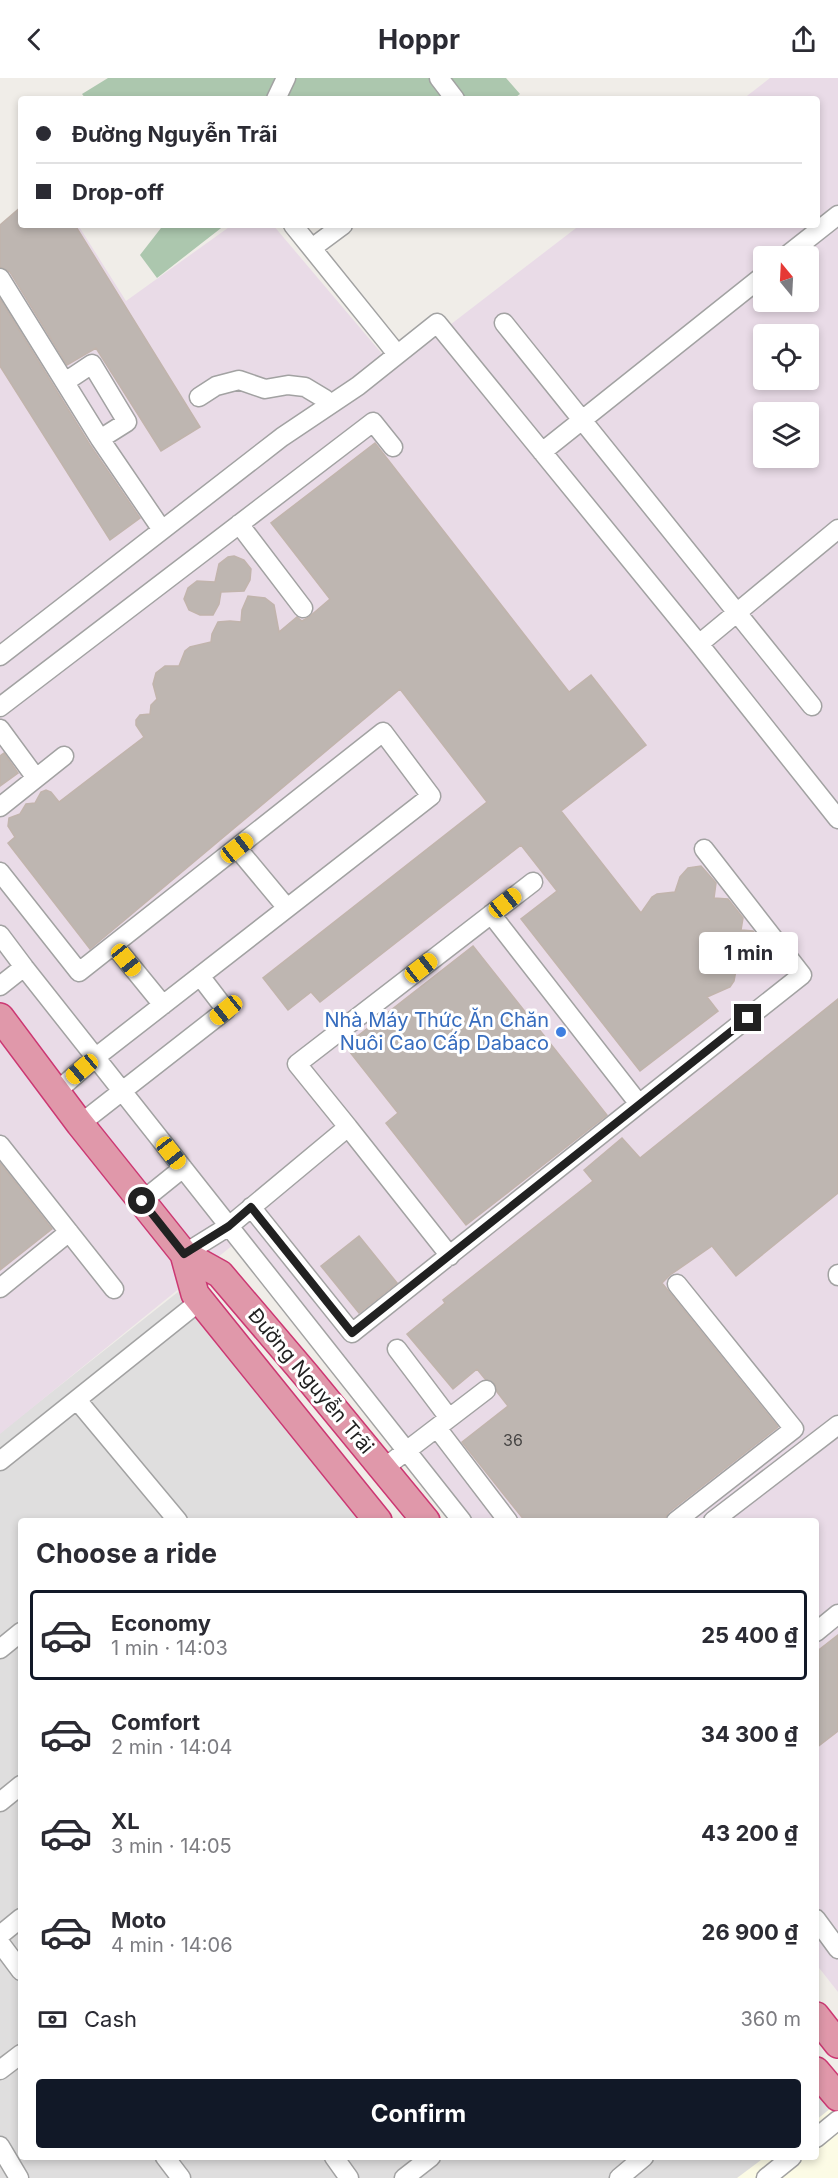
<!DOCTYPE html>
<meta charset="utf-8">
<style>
body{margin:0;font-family:Inter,sans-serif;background:#f2f2f3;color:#2b2b33;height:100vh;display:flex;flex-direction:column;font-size:22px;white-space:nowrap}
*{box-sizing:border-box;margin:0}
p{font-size:20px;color:#7c7c81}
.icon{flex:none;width:33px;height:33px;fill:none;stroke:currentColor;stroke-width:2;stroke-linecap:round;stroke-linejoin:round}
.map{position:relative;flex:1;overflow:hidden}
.details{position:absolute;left:18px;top:1440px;width:801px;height:642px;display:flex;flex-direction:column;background:#fff;border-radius:6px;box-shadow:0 3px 9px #0003}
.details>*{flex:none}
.guide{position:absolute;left:18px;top:18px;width:802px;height:132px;border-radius:6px;box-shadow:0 3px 9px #0003;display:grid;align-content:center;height:132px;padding:0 18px;background:#fff}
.needle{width:39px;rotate:342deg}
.fabs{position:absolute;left:753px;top:168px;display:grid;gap:12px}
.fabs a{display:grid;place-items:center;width:66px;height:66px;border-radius:6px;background:#fff;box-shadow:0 3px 9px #0003;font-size:30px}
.end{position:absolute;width:27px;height:27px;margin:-14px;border:8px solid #212121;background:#fff;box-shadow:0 0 0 3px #fff}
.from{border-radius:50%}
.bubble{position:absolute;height:42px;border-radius:6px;background:#fff;box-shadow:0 3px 9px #0003;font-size:20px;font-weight:700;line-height:42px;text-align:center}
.car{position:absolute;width:18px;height:36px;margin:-18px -9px;border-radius:8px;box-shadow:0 0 4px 2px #0007;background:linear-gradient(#f5c518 24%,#345 0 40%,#f5c518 0 76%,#345 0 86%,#f5c518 0)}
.guide b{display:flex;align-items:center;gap:21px;height:57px;font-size:22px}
.guide b+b{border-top:2px solid #e1e1e2}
.guide i{width:15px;height:15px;background:#2b2b33}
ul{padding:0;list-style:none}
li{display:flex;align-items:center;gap:18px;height:90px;margin:0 12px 9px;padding:0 6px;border:3px solid transparent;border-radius:6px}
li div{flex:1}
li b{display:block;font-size:22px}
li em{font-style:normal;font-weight:700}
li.current{border-color:#111827}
li>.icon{width:54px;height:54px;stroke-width:1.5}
h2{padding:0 18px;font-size:27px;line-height:72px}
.pay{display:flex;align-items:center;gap:15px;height:66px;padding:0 18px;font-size:22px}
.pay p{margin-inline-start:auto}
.action{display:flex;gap:12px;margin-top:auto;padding:12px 18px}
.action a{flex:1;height:69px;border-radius:6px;background:#111827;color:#fff;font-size:24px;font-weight:700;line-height:69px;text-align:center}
header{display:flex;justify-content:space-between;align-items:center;height:78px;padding:0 18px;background:#fff;font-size:27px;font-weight:700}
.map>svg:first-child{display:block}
.residential{fill:#dfdede}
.industrial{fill:#e9dbe7;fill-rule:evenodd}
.education{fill:#fcfbe5}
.cemetery{fill:#acc7ae}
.building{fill:#beb6b1;stroke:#c1b4ac;stroke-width:1.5}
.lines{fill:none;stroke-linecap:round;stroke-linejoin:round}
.minor-casing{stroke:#a2a2a2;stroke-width:21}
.highway-casing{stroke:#cc3873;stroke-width:30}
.minor{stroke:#fff;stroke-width:18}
.highway{stroke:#e098aa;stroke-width:27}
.route{stroke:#212121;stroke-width:8}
.shop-dot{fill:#3f7fe0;stroke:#fff;stroke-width:2}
.labels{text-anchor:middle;stroke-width:6;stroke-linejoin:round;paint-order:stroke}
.number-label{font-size:16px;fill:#484645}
.shop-label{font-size:20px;fill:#366cbe;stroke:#fff;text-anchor:end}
.street-label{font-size:20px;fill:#212121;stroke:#fff}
</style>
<header><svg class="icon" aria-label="back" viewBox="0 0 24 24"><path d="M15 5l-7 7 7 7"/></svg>Hoppr<svg class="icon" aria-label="share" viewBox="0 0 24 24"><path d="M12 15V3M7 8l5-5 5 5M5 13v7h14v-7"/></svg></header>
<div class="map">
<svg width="838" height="2100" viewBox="0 0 838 2100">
<rect width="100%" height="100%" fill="#f0ede8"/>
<!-- residential -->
<path class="residential" d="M183 1210 366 1443H21V2079H816V2005L838 2034V2100H0V1355Z"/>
<!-- industrial -->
<path class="industrial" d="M770 0H838V1914L816 1886V1443H468L244 1158 0 1356V160L21 147H78L126 223 232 147H273L394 290 580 147H818V21H743ZM764 178H808V224H764ZM764 256H808V302H764ZM764 334H808V380H764Z"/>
<!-- education -->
<path class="education" d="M831 2030 838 2039V2100H737L765 2079H816V2042Z"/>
<!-- cemetery -->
<path class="cemetery" d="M108 0H506L520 16 513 21H86L82 16Z
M159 147H225L157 200 140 177 161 150Z"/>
<!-- building -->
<path class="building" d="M21 129V147H75L200 349 161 373 96 270 67 287 10 194 0 189V147Z
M0 221 90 367 140 440 110 462 0 288Z
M375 365 569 614 591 597 646 667 561 733 641 835 652 819 657 816 675 814 680 799 688 790 701 788 716 805 714 820 728 821 743 840 741 852 753 853 768 872 767 878 758 888 736 892 734 903 730 909 707 919 718 933 640 993 521 841 557 813 521 767 320 924 311 914 288 932 263 900 487 724 400 611 90 871 8 765 15 759 8 748 9 740 20 736 26 726 35 725 41 714 46 712 51 714 59 724 144 659 136 647V642L140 637 150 636 151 627 157 621 153 606 156 595 165 588H179L185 573 190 569 211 564 212 556 218 544 230 543 241 544 242 532 248 518 265 520 274 527 279 554 297 539 302 543 309 539 330 521 271 445Z
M234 478 244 482 251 491 250 502 244 513 221 514 219 526 213 537H200L189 532 184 521 188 510 197 503 215 504 219 486 228 479Z
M4 675 18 695 0 708V678Z
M473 868 607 1037 466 1147 386 1045 398 1035 345 968Z
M838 921V1115L736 1198 712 1168 670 1197 662 1205 778 1349 669 1434 663 1443H525L462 1364 508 1328 497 1314 495 1306 485 1301 477 1291 453 1311 407 1256 445 1225 443 1222 593 1103 584 1092 622 1060 640 1080Z
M0 1085 52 1151 0 1192Z
M359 1158 397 1205 359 1235 321 1188Z
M838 1557V1653L816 1670V1574Z"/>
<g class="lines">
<!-- minor casing -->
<g class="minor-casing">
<path id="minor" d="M439 0 455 21
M276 21 286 0
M293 147 397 276
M312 170 343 147
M786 178 838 137
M0 200 100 361 162 452
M504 245 812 628
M65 304 92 286 127 344 100 361
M199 319 216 308 239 302 265 311 288 307 305 309 325 321 329 327
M542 374 764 197
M239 446 303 530
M699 566 838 451
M0 578 282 359 358 308 437 245 699 566 838 741
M0 629 373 344 393 369
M0 651 36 700
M0 729 64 678
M237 770 287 830
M0 794 79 894 383 654 431 718 96 979 56 1014
M0 857 24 889
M114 867 163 927
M0 908 24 889 462 1443
M639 1026 802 897 704 771
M80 1046 226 932 200 898
M348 1049 297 986 533 804
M0 1067 114 1211
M142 1123 183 1090
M251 1129 352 1255 639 1026 491 836
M184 1176 229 1148 348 1049 450 1178
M838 1196V1198
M0 1210 69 1154
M397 1271 449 1340
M77 1322 178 1443
M437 1350 508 1443
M0 1383 200 1223
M384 1390 486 1312
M676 1443 794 1351 677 1206
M713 1443 838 1347
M816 1554 838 1536
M0 1571 21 1554
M0 1724 21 1707
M816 1841 838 1871
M0 1857 21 1840
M0 1865 21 1893
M0 1992 21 1976
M816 2060 838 2042
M0 2068 19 2100
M165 2079 181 2100
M334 2079 349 2100
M404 2100 431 2079
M619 2100 644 2079
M766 2100 792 2079"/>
</g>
<!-- highway casing -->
<g class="highway-casing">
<path id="highway" d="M0 939 80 1046 184 1176 195 1216 378 1443
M184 1176 220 1196 306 1297 426 1443
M816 1938 838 1966
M816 1993 838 2019"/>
</g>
<!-- minor -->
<use href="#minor" class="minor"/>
<!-- highway -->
<use href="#highway" class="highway"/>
</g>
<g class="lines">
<!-- route -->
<path class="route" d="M142 1123 184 1176 229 1148 251 1129 352 1255 748 940"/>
</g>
<!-- markers -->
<circle class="shop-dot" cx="561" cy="954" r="6"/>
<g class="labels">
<!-- number labels -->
<g class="number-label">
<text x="513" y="1368">36</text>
</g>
<!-- shop labels -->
<g class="shop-label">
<text x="549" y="949">Nhà Máy Thức Ăn Chăn<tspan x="549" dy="23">Nuôi Cao Cấp Dabaco</tspan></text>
</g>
<!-- street labels -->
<g class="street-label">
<text transform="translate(311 1303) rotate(50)" y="7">Đường Nguyễn Trãi</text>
</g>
</g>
</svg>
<div class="fabs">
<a><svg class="needle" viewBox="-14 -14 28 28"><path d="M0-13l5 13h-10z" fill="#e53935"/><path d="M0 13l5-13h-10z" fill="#7c7c81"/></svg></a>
<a><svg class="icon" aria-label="locate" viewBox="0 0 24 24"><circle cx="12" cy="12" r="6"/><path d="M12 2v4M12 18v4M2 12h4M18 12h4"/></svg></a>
<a><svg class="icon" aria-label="layers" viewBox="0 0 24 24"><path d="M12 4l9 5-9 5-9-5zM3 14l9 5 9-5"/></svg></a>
</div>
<i class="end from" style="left:142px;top:1123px"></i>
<i class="end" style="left:748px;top:940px"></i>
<div class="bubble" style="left:699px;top:854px;width:99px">1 min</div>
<i class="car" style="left:237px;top:770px;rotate:52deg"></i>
<i class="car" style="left:505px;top:825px;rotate:52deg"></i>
<i class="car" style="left:126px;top:882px;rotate:141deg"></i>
<i class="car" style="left:421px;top:890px;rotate:52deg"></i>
<i class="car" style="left:226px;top:932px;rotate:231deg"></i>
<i class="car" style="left:82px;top:991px;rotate:230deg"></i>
<i class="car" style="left:171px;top:1075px;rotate:142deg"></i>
<div class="guide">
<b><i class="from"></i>Đường Nguyễn Trãi</b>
<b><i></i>Drop-off</b>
</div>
<section class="details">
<h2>Choose a ride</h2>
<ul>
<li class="current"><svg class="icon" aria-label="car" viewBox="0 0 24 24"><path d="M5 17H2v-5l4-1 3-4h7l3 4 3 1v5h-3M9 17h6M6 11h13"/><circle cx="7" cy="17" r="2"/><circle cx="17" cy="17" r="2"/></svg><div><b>Economy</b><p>1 min · 14:03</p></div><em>25 400 ₫</em></li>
<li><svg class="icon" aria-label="car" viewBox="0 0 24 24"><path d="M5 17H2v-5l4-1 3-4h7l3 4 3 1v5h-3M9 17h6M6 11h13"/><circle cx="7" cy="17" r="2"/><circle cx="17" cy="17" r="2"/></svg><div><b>Comfort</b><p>2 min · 14:04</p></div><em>34 300 ₫</em></li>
<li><svg class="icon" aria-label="car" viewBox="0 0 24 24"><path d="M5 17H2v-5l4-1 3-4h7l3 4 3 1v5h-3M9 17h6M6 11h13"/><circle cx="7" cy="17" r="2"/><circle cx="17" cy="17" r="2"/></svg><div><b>XL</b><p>3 min · 14:05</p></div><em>43 200 ₫</em></li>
<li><svg class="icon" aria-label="car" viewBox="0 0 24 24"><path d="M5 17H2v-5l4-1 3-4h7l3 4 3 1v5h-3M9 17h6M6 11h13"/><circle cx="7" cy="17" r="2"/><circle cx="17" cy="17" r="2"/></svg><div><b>Moto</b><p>4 min · 14:06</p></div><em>26 900 ₫</em></li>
</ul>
<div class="pay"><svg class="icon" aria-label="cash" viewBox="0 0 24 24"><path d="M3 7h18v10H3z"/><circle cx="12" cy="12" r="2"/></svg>Cash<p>360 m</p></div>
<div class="action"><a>Confirm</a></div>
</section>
</div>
